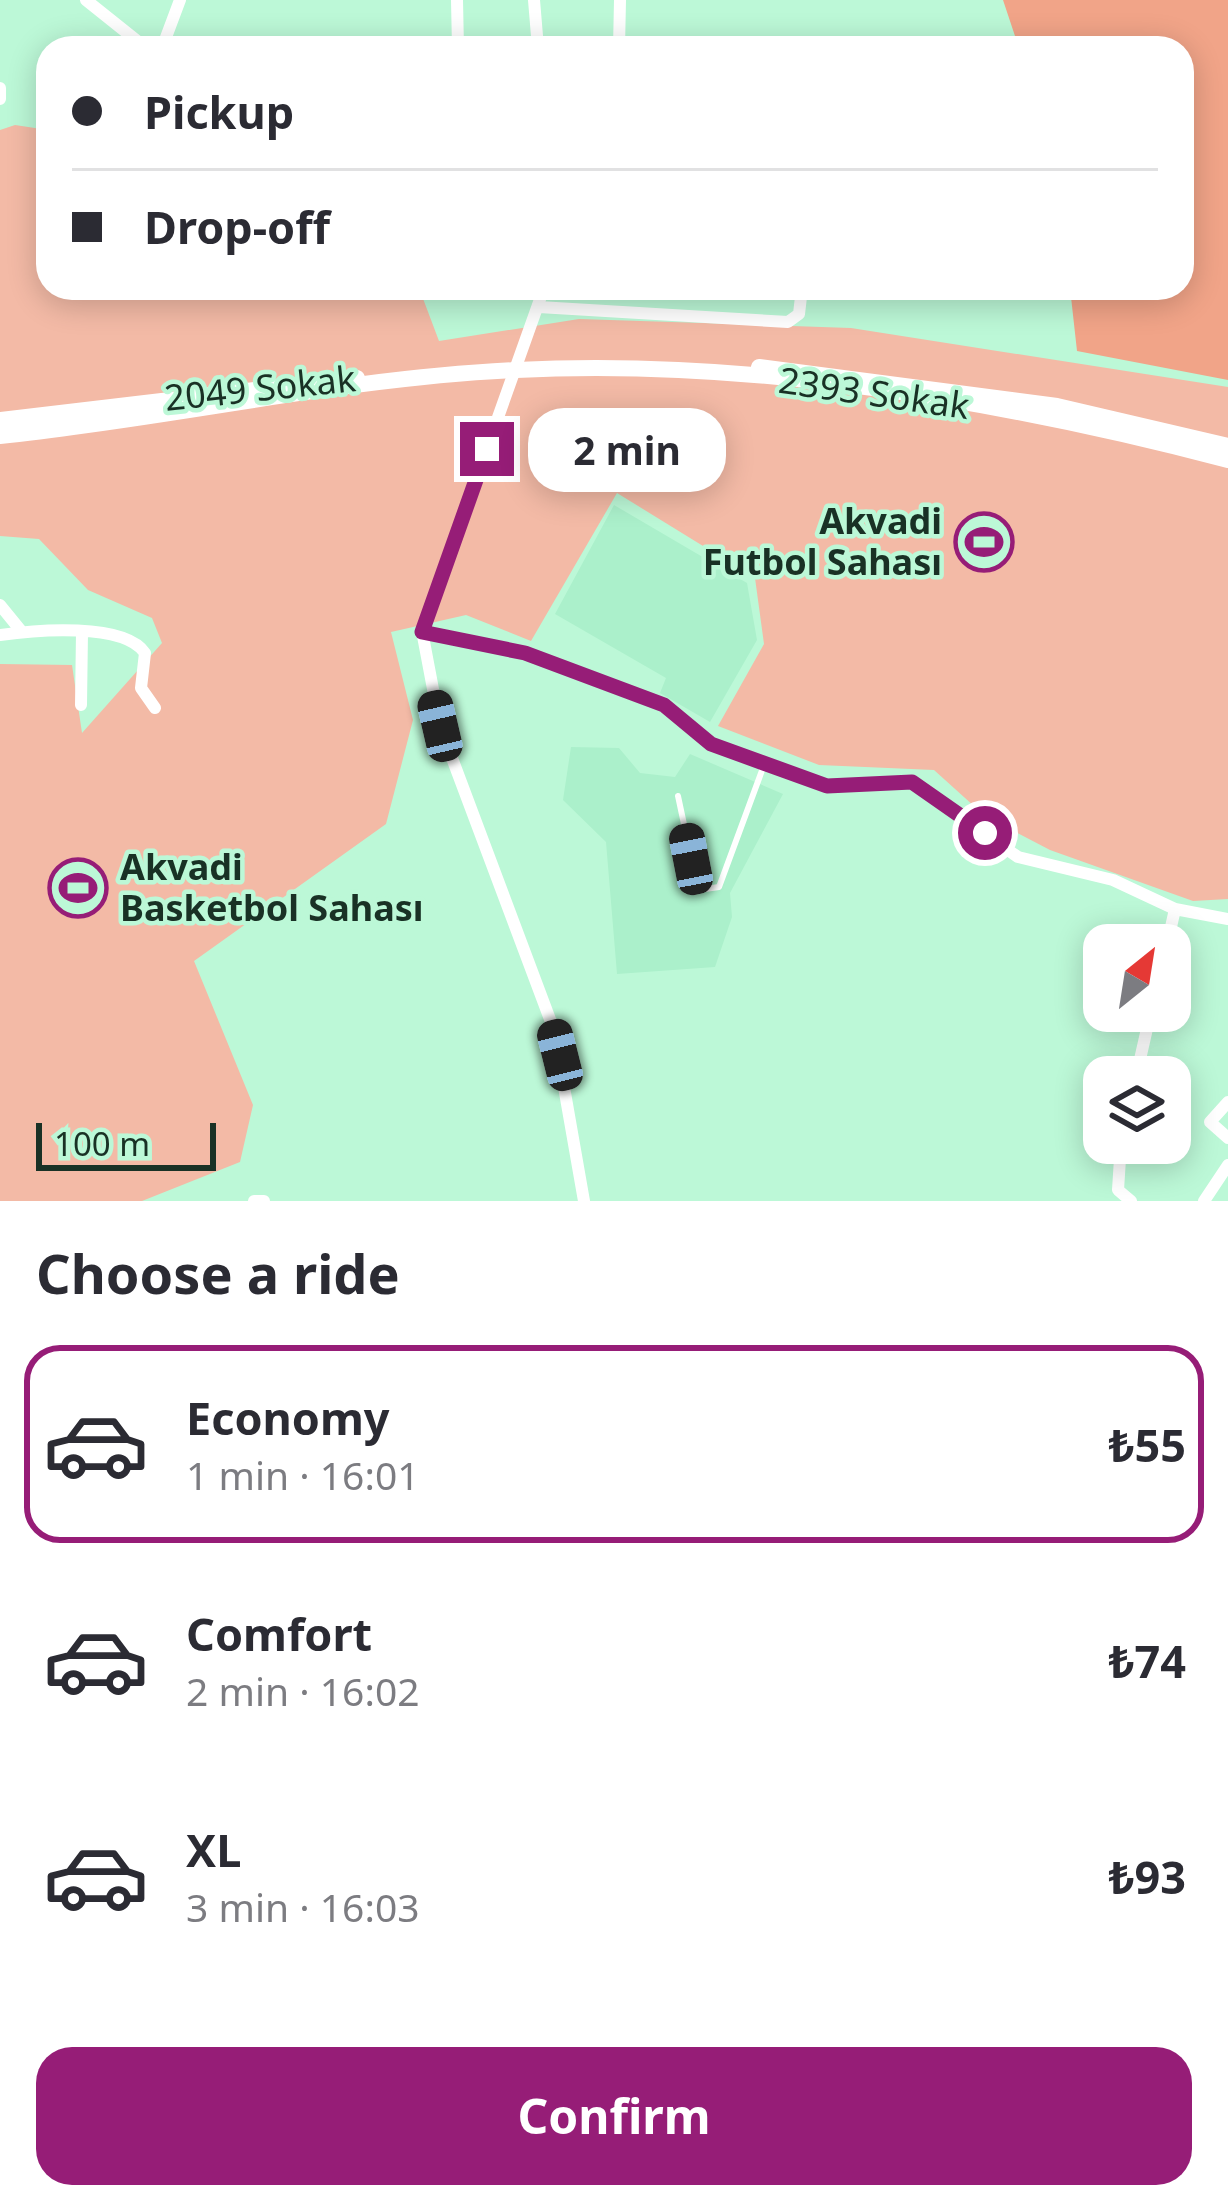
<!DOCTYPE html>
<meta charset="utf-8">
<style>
body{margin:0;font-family:"Noto Sans",sans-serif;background:#f2f2f3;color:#2b2b33;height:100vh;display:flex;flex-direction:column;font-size:45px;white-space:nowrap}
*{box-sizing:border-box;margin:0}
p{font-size:39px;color:#7c7c81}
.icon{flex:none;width:66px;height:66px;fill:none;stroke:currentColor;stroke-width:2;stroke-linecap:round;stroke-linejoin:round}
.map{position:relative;height:1201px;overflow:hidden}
.drawer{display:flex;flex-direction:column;background:#fff;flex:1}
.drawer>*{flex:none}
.top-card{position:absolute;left:36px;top:36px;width:1158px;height:264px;border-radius:36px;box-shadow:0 6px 30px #0003;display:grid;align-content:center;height:264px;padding:0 36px;background:#fff}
.needle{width:78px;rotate:30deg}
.fabs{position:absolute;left:1083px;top:924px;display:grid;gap:24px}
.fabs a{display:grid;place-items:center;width:108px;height:108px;border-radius:24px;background:#fff;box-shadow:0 6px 30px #0003;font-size:60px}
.scale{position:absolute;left:36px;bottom:30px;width:180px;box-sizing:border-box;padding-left:12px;border:6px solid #193125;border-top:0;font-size:33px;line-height:42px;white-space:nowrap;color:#193125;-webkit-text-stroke:9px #bcf8d7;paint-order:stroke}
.end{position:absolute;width:54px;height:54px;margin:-27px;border:15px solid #961d77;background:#fff;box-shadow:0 0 0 6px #fff}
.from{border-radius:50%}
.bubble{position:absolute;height:84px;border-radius:36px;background:#fff;box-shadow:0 6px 30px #0003;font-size:39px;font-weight:700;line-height:84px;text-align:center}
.car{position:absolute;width:36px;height:72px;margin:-36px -18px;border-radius:15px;box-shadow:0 0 9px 3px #0007;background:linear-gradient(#222 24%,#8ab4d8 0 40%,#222 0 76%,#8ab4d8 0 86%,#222 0)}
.top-card b{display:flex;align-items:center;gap:42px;height:114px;font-size:45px}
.top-card b+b{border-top:3px solid #e1e1e2}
.top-card i{width:30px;height:30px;background:#2b2b33}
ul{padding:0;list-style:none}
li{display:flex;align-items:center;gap:36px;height:198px;margin:0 24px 18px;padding:0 12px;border:6px solid transparent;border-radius:36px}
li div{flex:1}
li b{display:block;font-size:45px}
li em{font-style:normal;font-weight:700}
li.active{border-color:#961d77}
li>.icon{width:108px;height:108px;stroke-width:1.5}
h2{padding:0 36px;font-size:54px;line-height:144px}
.button{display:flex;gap:24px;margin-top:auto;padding:24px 36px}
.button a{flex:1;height:138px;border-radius:36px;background:#961d77;color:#fff;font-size:48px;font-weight:700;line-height:138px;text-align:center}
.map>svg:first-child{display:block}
.built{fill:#abf0cb}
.green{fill:#f3baa6}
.forest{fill:#f1a488}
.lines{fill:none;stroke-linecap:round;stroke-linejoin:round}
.service{stroke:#fff;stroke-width:6}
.minor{stroke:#fff;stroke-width:12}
.secondary{stroke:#fff;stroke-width:16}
.route{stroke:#961d77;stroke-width:15}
.labels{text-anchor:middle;stroke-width:9;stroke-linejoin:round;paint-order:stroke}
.street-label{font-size:36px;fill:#193125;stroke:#bcf8d7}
.poi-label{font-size:36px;font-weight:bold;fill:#193125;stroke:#bcf8d7;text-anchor:end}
</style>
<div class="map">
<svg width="1228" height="1201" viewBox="0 0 1228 1201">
<rect width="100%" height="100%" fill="#bcf8d7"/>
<!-- built -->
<path class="built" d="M614 505 747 583 757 640 710 722 660 693 666 678 555 614Z
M571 747 619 748 640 773 675 777 690 754 783 794 730 893 732 917 715 967 617 974 606 842 563 800Z"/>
<!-- green -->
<path class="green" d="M15 125 48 130V288H419L439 341 579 319 851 328 1228 387V899L1193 901 1050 850 985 816 934 770 819 765 718 726 764 644 755 578 617 493 531 641 466 615 391 632 413 720 386 824 194 961 253 1105 240 1162 142 1201H0V664L72 665 82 733 162 643 152 618 88 590 39 539 0 536V130Z"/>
<!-- forest -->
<path class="forest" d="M1003 0H1228V380L1077 351 1070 288H1182V48H1019Z"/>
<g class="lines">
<!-- service -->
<path class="service" d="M678 796 698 890 719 887 764 765"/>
<!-- minor -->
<path class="minor" d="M86 0 146 48
M457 0 458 48
M534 0 538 48
M162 48 180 0
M619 48 620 0
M0 88V99
M544 288 422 631 440 726 554 1030 584 1201
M539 307 788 322 799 314 802 288
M0 605 22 632
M422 631 525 653 664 705 711 744 827 786 912 782 1018 857 1113 880 1175 909 1228 919
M0 635C35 630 124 622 145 653L141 688 155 708
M81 705 82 632
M1167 945 1175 909
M1136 1077 1151 1011
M1228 1102 1210 1122 1228 1138
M1121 1143 1118 1190 1131 1201
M254 1201H264
M1204 1201 1228 1165"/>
<!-- secondary -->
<path class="secondary" d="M759 367 1057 406 1228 446
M0 420 357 378
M0 436C172 418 343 378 516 370 748 358 1004 401 1228 460"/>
</g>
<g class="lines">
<!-- route -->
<path class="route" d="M487 449 422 632 525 653 664 705 711 744 827 786 912 782 985 833"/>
</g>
<!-- icons -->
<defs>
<g id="stadium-ring" transform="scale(3)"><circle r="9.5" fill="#bcf8d7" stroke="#961d77" stroke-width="1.5"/><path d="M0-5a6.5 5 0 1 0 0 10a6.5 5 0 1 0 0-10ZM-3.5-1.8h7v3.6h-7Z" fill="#961d77"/></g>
</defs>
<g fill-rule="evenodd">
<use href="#stadium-ring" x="984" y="542"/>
<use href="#stadium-ring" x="78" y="888"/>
</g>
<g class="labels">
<!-- street labels -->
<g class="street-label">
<text transform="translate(260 388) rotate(-6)" y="13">2049 Sokak</text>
<text transform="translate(874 393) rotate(8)" y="13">2393 Sokak</text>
</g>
<!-- poi labels -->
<g class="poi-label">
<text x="942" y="534">Akvadi<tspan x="942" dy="41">Futbol Sahası</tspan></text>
<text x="120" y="880" text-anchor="start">Akvadi<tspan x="120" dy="41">Basketbol Sahası</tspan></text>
</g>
</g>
</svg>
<div class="fabs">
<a><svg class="needle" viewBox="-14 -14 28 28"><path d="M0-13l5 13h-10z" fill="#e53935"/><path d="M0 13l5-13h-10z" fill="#7c7c81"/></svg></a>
<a><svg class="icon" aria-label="layers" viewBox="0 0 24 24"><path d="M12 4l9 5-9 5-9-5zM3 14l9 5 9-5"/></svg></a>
</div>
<div class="scale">100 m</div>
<i class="end from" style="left:985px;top:833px"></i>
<i class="end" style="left:487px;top:449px"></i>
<div class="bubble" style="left:528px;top:408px;width:198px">2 min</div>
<i class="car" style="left:440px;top:726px;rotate:347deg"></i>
<i class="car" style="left:691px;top:859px;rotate:349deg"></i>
<i class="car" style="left:560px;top:1055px;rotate:346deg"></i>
<div class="top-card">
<b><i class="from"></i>Pickup</b>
<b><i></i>Drop-off</b>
</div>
</div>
<section class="drawer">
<h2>Choose a ride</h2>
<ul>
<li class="active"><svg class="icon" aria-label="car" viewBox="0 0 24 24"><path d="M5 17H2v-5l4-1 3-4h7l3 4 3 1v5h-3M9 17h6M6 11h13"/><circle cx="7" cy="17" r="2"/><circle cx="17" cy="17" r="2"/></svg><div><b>Economy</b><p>1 min · 16:01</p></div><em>₺55</em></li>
<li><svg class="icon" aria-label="car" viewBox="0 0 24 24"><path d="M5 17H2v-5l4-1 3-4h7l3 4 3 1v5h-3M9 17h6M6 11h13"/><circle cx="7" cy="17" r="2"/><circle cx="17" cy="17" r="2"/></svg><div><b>Comfort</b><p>2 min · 16:02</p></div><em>₺74</em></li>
<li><svg class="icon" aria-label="car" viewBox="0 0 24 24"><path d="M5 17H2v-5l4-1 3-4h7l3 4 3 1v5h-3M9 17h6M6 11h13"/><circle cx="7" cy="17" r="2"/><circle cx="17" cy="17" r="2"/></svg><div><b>XL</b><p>3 min · 16:03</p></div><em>₺93</em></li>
</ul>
<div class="button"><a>Confirm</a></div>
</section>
